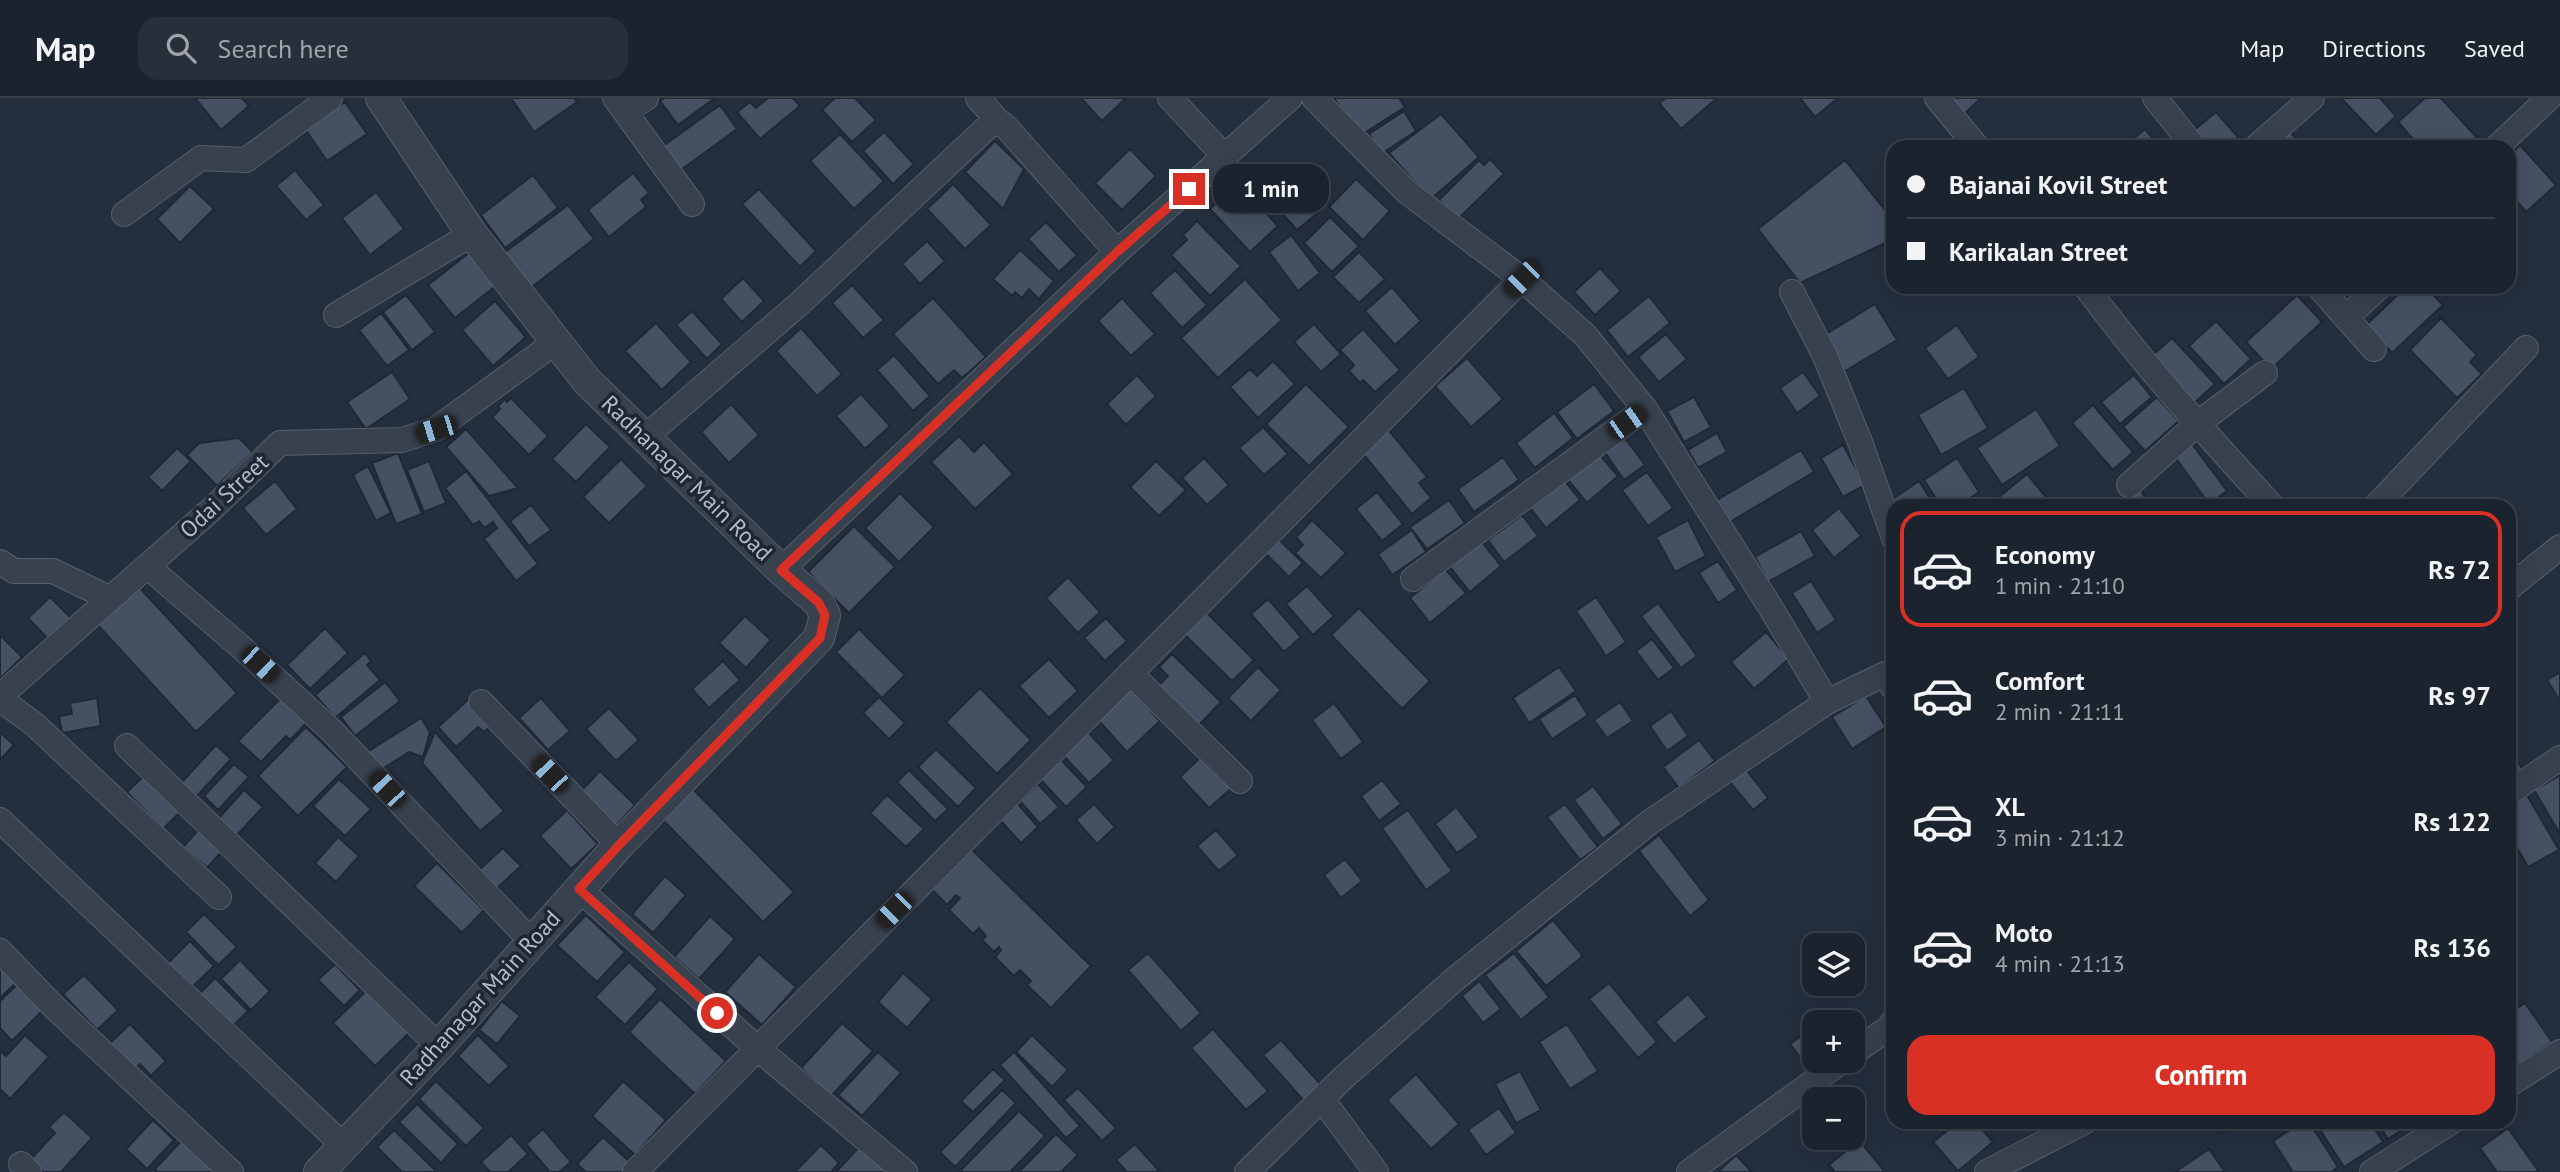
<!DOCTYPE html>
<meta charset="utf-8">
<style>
body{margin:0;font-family:"PT Sans",sans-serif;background:#282f3a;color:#f1f3f6;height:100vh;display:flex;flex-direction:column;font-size:26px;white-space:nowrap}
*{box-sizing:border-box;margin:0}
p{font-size:23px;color:#a0a4aa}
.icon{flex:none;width:38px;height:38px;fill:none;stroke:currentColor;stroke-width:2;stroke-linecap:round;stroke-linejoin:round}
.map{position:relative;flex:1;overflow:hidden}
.sheet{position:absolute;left:1886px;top:401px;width:630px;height:630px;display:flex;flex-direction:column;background:#1b232e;border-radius:21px;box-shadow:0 7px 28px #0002,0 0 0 2px #39404a}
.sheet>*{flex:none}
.banner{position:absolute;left:1886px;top:42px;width:630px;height:154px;border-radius:21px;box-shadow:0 7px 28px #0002,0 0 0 2px #39404a;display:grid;align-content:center;height:154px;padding:0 21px;background:#1b232e}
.controls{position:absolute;left:1802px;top:835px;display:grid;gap:14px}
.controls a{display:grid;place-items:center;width:63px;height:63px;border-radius:14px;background:#1b232e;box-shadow:0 7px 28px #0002,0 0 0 2px #39404a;font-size:35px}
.end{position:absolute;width:32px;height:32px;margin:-16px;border:9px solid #d93025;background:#fff;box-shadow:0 0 0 4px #fff}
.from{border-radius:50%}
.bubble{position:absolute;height:49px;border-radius:21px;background:#1b232e;box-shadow:0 7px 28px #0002,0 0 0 2px #39404a;font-size:23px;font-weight:600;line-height:49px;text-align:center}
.car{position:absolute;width:21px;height:42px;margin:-21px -10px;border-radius:9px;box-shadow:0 0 5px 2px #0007;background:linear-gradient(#222 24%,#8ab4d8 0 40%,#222 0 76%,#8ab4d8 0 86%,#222 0)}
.banner b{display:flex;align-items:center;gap:24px;height:66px;font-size:26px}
.banner b+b{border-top:2px solid #39404a}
.banner i{width:18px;height:18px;background:#f1f3f6}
ul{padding:12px 0 0;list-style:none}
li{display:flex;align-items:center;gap:21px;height:116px;margin:0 14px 10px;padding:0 7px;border:4px solid transparent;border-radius:21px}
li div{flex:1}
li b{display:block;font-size:26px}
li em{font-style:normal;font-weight:600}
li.current{border-color:#d93025}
li>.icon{width:63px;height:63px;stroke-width:1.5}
.button{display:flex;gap:14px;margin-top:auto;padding:14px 21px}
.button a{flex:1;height:80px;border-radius:21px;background:#d93025;color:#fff;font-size:28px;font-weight:600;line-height:80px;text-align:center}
header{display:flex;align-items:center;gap:42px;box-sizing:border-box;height:98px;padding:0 35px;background:#1b232e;border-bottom:2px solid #39404a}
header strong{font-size:33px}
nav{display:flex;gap:38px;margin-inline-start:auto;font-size:24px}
.search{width:490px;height:63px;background:#282f3a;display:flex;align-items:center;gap:18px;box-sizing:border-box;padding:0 24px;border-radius:21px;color:#a0a4aa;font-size:26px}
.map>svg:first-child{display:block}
.building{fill:#455162;stroke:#1f2835;stroke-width:2}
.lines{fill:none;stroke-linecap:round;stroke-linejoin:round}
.minor-casing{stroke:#565f6c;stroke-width:26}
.tertiary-casing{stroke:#565f6c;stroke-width:32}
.minor{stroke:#38414e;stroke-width:24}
.tertiary{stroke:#38414e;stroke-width:30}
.route{stroke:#d93025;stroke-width:9}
.labels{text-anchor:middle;stroke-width:7;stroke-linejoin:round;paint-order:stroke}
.street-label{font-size:23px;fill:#b4bcc9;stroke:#1d2633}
</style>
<header>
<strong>Map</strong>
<div class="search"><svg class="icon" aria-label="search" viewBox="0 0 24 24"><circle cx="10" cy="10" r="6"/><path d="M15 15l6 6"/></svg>Search here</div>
<nav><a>Map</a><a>Directions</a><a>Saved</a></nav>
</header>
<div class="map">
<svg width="2560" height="1074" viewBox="0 0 2560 1074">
<rect width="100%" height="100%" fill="#242f3e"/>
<!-- building -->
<path class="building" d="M195 0H242L249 8 221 32Z
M511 0H574L577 4 534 34Z
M664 0H715L678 27 660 3Z
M768 0H793L800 8 760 41 737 14 750 4 756 10Z
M835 0H855L876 22 852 44 822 12Z
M1081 0H1126L1102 23Z
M1334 0H1399L1405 9 1358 39Z
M1666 0H1717L1681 31 1659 5Z
M1800 0H1838L1815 19Z
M1944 0H1981L1961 19Z
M2341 0H2380L2396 18 2376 37Z
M2425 0H2441L2478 41 2470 49H2420L2398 24Z
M345 4 367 36 327 63 305 31Z
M720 7 737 31 681 72 663 48Z
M1404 13 1416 33 1381 56 1369 36Z
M2216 14 2238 39 2226 49H2206L2193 33Z
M1441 16 1479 59 1430 102 1389 55Z
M2145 31 2160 49H2124Z
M884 34 914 66 893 86 863 53Z
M2290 34 2303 49H2273Z
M840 36 884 83 854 111 810 63Z
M995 43 1024 71 1003 111 965 74Z
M2520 47 2556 87 2526 114 2510 95V57Z
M1130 51 1156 78 1122 112 1095 85Z
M1490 61 1504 76 1458 121 1439 102 1479 62 1484 67Z
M1845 62 1894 123V141L1800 185 1758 131Z
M295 72 324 107 306 122 276 88Z
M633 75 649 95 641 102 646 109 609 139 588 112Z
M1288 76 1320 113 1297 132 1265 96Z
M533 77 558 110 505 150 481 117Z
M1356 81 1390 113 1363 142 1329 109Z
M1238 85 1278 128 1250 154 1210 111Z
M953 86 991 127 965 151 927 111Z
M190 88 214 111 180 145 157 121Z
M759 91 816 153 800 169 742 106Z
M376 94 404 131 370 157 342 120Z
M568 107 594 141 524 195 497 160Z
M1330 119 1359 148 1332 174 1304 145Z
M1197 123 1241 168 1210 198 1171 157 1187 142 1183 137Z
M1046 124 1077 157 1059 174 1028 141Z
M1291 137 1320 175 1298 193 1269 154Z
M927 143 945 163 920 186 902 166Z
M1020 152 1054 183 1039 201 1029 191 1022 200 1015 194 1012 198 993 181Z
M470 154 497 187 455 220 428 187Z
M1359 154 1385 181 1359 205 1333 179Z
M1600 170 1621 193 1595 217 1574 194Z
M1175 172 1207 207 1182 230 1150 195Z
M743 180 764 203 742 224 721 201Z
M1245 181 1282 222 1218 280 1181 240Z
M852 187 884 222 863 240 832 205Z
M1392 189 1421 223 1395 247 1365 213Z
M2406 189H2426L2443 207 2392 255 2366 227Z
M406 197 435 234 412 252 383 214Z
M2297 197 2322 224 2271 271 2246 244Z
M1649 198 1670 225 1628 259 1607 232Z
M933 200 986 259 962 280 954 272 938 286 893 236Z
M1122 200 1155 236 1131 258 1098 223Z
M495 203 526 239 493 268 462 232Z
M1875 206 1897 242 1845 273 1823 238Z
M692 213 722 246 707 261 676 227Z
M381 215 409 252 387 268 359 232Z
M2441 220 2477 257 2470 264 2482 276 2457 300 2410 252Z
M2216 223 2251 261 2224 286 2189 248Z
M656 225 691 264 662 292 625 253Z
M1314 226 1341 256 1321 274 1294 244Z
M1957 227 1979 259 1948 281 1925 250Z
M801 230 842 276 817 298 776 253Z
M1363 231 1400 272 1375 294 1363 282 1360 285 1349 273 1354 267 1340 252Z
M1666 236 1687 261 1659 284 1638 259Z
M2172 240 2215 286 2190 309 2147 262Z
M894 257 930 298 913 313 877 272Z
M1467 260 1503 301 1471 329 1435 288Z
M1273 263 1295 286 1258 320 1230 289 1250 271 1257 278Z
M392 274 410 301 366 331 347 304Z
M1803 274 1820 298 1797 315 1780 290Z
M1137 277 1156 298 1126 327 1107 306Z
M2134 277 2152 299 2120 326 2101 304Z
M1306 286 1349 329 1309 368 1266 326Z
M1594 286 1614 313 1577 341 1557 314Z
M1964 290 1988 330 1941 357 1918 317Z
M861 296 890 328 865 351 836 318Z
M1694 299 1711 329 1684 344 1667 313Z
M2157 299 2179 323 2145 353 2123 329Z
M511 300 548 338 529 357 492 319 500 311 498 308 505 301 507 304Z
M731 306 759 337 729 365 701 334Z
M2093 307 2133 354 2113 372 2072 325Z
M2036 311 2060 348 2002 387 1977 350Z
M1554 315 1573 340 1535 370 1516 345Z
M586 326 610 349 576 384 552 361Z
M1263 329 1288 356 1264 377 1239 350Z
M1387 330 1427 379 1419 385 1431 400 1412 416 1360 352Z
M466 331 518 390 489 398 446 349Z
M1717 335 1727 354 1698 370 1688 352Z
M1622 336 1645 367 1624 382 1602 350Z
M959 338 974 354 984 344 1013 376 975 411 931 364Z
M239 340 253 354 217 388 187 357 199 345Z
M2192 346 2227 393 2209 406 2175 359Z
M1843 347 1865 387 1843 399 1821 360Z
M177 350 191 363 162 393 148 379Z
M1801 352 1814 374 1725 427 1712 405Z
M398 355 422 416 396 426 372 365Z
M1599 356 1618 378 1587 405 1568 382Z
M1503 359 1519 382 1474 414 1458 391Z
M1204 360 1229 387 1207 407 1182 380Z
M1957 360 1979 394 1959 408H1941L1924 382Z
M621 361 647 388 609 425 583 399Z
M429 363 446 405 424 414 407 372Z
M1156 363 1186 392 1159 418 1130 389Z
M368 368 391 415 376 423 353 377Z
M466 373 538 466 516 483 484 441 497 430 493 424 484 430 479 423 473 427 445 390Z
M1647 374 1673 410 1648 428 1622 392Z
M2027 376 2050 404 2046 408H1998L1994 403Z
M1564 382 1580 402 1546 430 1530 410Z
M275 383 297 411 266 437 243 410Z
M1919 383 1935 408 1884 407Z
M2140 391 2150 408H2122L2119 403Z
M1377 394 1403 426 1382 443 1356 411Z
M900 395 934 429 899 464 865 430Z
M1449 402 1465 425 1427 451 1410 429Z
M531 407 551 432 529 448 510 423Z
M1839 410 1861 438 1834 460 1812 432Z
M1522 417 1538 438 1504 464 1488 442Z
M1312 422 1346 455 1321 480 1295 455 1303 447 1296 439Z
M1688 422 1706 458 1675 474 1656 439Z
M854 428 895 469 849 515 808 474Z
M1412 432 1426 454 1392 477 1378 456Z
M1801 433 1815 458 1768 484 1755 459Z
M1272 435 1303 465 1289 479 1259 449Z
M1481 443 1501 468 1470 494 1450 469Z
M1718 463 1737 492 1718 505 1699 475Z
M1445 471 1466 495 1430 525 1410 500Z
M1068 479 1100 514 1078 535 1046 500Z
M1811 483 1836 522 1817 535 1792 495Z
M1307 488 1334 518 1313 537 1286 506Z
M139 489 237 595 196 634 94 523Z
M50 499 76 525 54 547 28 520Z
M1596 499 1626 544 1606 558 1576 513Z
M1268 501 1301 539 1284 554 1251 516Z
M1658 505 1697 558 1681 570 1641 518Z
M1359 510 1430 583 1402 611 1331 537Z
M1205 513 1254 562 1232 583 1183 535Z
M745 518 771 542 746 570 719 545Z
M1106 520 1127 543 1105 563 1084 540Z
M325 530 348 555 310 591 287 567Z
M859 531 905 577 882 600 836 554Z
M1766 534 1789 561 1754 591 1731 564Z
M0 537 22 559 0 581Z
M1652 541 1674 570 1658 582 1636 553Z
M365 555 371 563 367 567 380 582 335 620 315 597Z
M1172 556 1221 604 1198 628 1158 588 1168 578 1159 569Z
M1049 561 1078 593 1049 620 1019 588Z
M723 563 740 582 709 610 692 591Z
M1258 569 1281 592 1251 623 1228 600Z
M1559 569 1576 593 1529 625 1513 600Z
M2560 574V603L2547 582Z
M385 584 400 603 355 638 341 619Z
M980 590 1031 642 997 676 946 624Z
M1131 591 1160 623 1127 654 1098 622Z
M285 596 310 621 290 642 286 638 261 664 238 643Z
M1575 597 1588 617 1552 641 1539 621Z
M1866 598 1886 629 1852 651 1832 619Z
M879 599 905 625 889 641 863 615Z
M97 600 101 628 62 635 59 618 72 616 70 605Z
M541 600 570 633 548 652 519 620Z
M469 601 492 627 484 634 478 629 456 649 438 629Z
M1620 604 1633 623 1607 640 1594 622Z
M1334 605 1363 644 1341 661 1312 622Z
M609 610 639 642 616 663 586 631Z
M1671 613 1688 638 1667 653 1650 628Z
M421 620 430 634 423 659 409 654 376 675 364 656Z
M306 629 347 669 298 718 258 678Z
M1087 633 1114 662 1089 685 1062 656Z
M435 634 504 713 480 733 422 665Z
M1 635 14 647 0 662V637Z
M1699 642 1715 663 1679 690 1663 669Z
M216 647 231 661 196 699 181 685Z
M2510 650 2522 671 2510 678Z
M936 651 976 690 958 709 918 669Z
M1204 656 1234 688 1209 710 1180 679Z
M1061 662 1087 689 1066 709 1040 681Z
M234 666 249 679 218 712 204 698Z
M1745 670 1768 700 1753 712 1729 683Z
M909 672 948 711 935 723 897 684Z
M600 673 635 707 613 731 577 697Z
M147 675 183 711 163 731 127 694Z
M2560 677V736L2534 692Z
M339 681 371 711 345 738 313 708Z
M1382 682 1401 706 1379 723 1361 698Z
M686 684 794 794 763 824 655 714Z
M1038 686 1059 709 1040 726 1020 703Z
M1593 688 1622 726 1603 741 1574 702Z
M244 692 263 709 237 737 218 721Z
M887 697 924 731 906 749 870 715Z
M2527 697 2559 752 2528 769 2510 737V708Z
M1017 705 1038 729 1021 745 999 721Z
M1094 706 1115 729 1097 746 1076 722Z
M1565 706 1598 749 1580 762 1547 719Z
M1456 709 1479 739 1457 755 1435 726Z
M567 712 598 746 571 771 540 738Z
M1408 712 1452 773 1426 792 1382 730Z
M200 730 224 751 207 770 183 749Z
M1216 732 1238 757 1219 773 1197 748Z
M1659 737 1709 802 1690 818 1639 753Z
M338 739 359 758 336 784 315 765Z
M963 743 1091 868 1051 910 1027 887 1031 883 1020 872 1014 878 995 859 1001 852 999 849 994 854 982 842 986 838 979 830 973 836 949 812 960 800 956 797 947 807 924 783Z
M503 750 521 768 496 791 479 772Z
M1345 761 1362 783 1341 800 1324 777Z
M437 765 484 812 462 835 414 788Z
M665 778 686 797 653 835 632 816Z
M204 816 237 849 218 867 186 834Z
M586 817 625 854 597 884 557 847Z
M710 818 735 841 699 881 674 859Z
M1553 822 1583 858 1546 888 1516 853Z
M190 843 214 868 189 892 165 868Z
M1148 855 1201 915 1181 933 1128 872Z
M1514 855 1549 899 1521 922 1485 877Z
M759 856 796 889 762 927 725 894Z
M0 858 21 880 0 900Z
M240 862 270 893 251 912 221 881Z
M629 864 658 891 625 927 595 899Z
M335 866 360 892 344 908 318 882Z
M903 875 932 901 907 930 878 904Z
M84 877 118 912 97 932 63 896Z
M215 880 248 913 226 935 193 902Z
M21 883 46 909 12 943 0 930V903Z
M1479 883 1501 911 1483 925 1462 898Z
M1609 885 1657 944 1638 960 1589 901Z
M367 892 409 935 375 968 333 925Z
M1688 896 1707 919 1674 946 1655 924Z
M660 901 726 963 695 996 629 934Z
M502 903 520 918 497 946 479 932Z
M2525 905 2552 944 2519 966 2510 953V915Z
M842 925 873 953 831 998 801 970Z
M130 926 166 963 151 978 140 966 130 976 105 950Z
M1567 926 1598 973 1570 991 1539 944Z
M1812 930 1815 934V962H1832L1814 977 1790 946Z
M1213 931 1268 993 1246 1012 1191 950Z
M25 937 49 959 10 1001 0 991V955L2 954 6 958Z
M478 937 509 968 489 988 458 958Z
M1032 937 1068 972 1052 989 1016 954Z
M1281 942 1323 989 1305 1004 1263 957Z
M878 954 901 975 862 1018 838 997Z
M1014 954 1080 1028 1066 1040 1000 967Z
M993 971 1005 982 973 1014 961 1003Z
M1520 973 1541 1012 1516 1025 1495 986Z
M1416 976 1459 1026 1431 1051 1387 1002Z
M436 983 484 1030 466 1048 419 1001Z
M623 983 666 1022 635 1057 592 1018Z
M1078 990 1116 1030 1102 1043 1064 1002Z
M1002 992 1016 1005 955 1069 940 1054Z
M417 1006 458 1046 441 1065 399 1024Z
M1499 1010 1516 1035 1486 1057 1468 1032Z
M1019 1013 1045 1038 1010 1074H959Z
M64 1014 92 1040 61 1074H43L30 1062 55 1035 49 1029Z
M153 1022 174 1042 147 1071 126 1051Z
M1958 1024H1976L1993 1044 1958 1073 1933 1044Z
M2215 1024H2246L2220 1035Z
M2302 1024H2309L2338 1069 2331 1074H2293L2273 1043Z
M2315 1024H2370L2383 1044 2344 1069Z
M2377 1024H2414L2388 1041Z
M2508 1030 2539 1074H2497L2480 1050Z
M543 1031 571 1064 559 1074H550L526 1046Z
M394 1032 437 1074H402L377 1049Z
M1056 1036 1078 1057 1061 1074H1019Z
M511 1037 528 1056 508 1074H490L481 1064Z
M186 1038 218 1074H158L155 1071Z
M603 1039 632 1066 624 1074H586L577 1066Z
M1859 1042 1885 1074H1835L1829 1067Z
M1135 1046 1160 1074H1127L1116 1062Z
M821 1047 839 1065 831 1074H795Z
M860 1048 889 1074H836Z
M2209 1051 2225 1074H2175Z
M1736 1057 1752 1074H1718Z"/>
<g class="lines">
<!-- minor casing -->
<g class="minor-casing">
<path id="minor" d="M615 0 692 106
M978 0 996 21
M1170 0 1225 59
M1937 0 1977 49
M2155 0 2194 49
M625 14 646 0
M2256 49 2312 0
M2497 49 2549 0
M124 116 201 60 246 62 330 0
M1522 181 1585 237 1645 311 1769 507 1827 604
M2086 189C2143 266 2207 337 2272 408
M2319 189 2374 251
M1792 194 1825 258 1860 344 1894 440
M336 217 472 136
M2347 219 2379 189
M645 339 799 206 996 21 1008 31 1117 154
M2129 387 2197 326 2265 275
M2376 408 2526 250
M0 464 14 473H53L109 500
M147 468 242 550 333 634 532 844
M781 472 1117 154 1290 0
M1413 481 1645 311
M2510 489 2560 449
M1130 575 1240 683
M0 598 213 410 280 345 402 342 436 331 557 243
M0 601 34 626 219 799
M481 604 619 747
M127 648 439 948
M2510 694 2560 660
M0 722 344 1048
M579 791 757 950 905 1074
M0 853 54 909 231 1074
M1853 955 1890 929 1894 922
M2510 986 2560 954
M1322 1001 1376 1074
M21 1066 29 1074
M635 1074 1522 181 1407 94 1314 0
M1247 1074 1343 980 1455 881 1650 724 1827 604 1885 576 1894 591
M1689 1074 1843 962
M1987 1074 2084 1024
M2372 1074 2451 1024"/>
</g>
<!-- tertiary casing -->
<g class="tertiary-casing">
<path id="tertiary" d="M319 1074 439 948 619 747 819 540 825 517 819 505 781 472 587 283 472 136 381 0"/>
</g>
<!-- minor -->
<use href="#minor" class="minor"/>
<!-- tertiary -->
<use href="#tertiary" class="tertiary"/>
</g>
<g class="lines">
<!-- route -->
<path class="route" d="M717 915 579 791 619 747 820 540 825 517 819 505 781 472 1117 154 1189 91"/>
</g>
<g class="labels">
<!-- street labels -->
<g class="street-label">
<text transform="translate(687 380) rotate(44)" y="8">Radhanagar Main Road</text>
<text transform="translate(224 398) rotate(-43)" y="8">Odai Street</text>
<text transform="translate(480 900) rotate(-48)" y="8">Radhanagar Main Road</text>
</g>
</g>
</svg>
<div class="controls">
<a><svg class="icon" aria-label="layers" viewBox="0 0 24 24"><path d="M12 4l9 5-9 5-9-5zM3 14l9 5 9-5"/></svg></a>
<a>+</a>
<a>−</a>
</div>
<i class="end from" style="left:717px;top:915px"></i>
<i class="end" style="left:1189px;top:91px"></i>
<div class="bubble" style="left:1213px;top:66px;width:116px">1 min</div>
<i class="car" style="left:1522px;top:181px;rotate:225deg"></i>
<i class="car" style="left:1627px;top:324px;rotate:55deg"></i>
<i class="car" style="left:436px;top:331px;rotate:253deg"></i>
<i class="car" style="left:260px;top:566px;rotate:133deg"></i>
<i class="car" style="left:550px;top:676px;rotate:316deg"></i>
<i class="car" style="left:387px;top:691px;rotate:317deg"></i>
<i class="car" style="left:894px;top:812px;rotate:225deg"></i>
<div class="banner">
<b><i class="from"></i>Bajanai Kovil Street</b>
<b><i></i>Karikalan Street</b>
</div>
<section class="sheet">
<ul>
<li class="current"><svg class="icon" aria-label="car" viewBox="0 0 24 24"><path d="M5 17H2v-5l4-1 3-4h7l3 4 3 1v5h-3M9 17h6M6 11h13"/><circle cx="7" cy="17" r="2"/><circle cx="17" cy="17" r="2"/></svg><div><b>Economy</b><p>1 min · 21:10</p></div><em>Rs 72</em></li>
<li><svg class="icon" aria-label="car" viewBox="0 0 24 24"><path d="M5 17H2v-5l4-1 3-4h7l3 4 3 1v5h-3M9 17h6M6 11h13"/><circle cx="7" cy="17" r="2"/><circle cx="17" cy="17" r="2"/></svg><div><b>Comfort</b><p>2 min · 21:11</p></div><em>Rs 97</em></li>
<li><svg class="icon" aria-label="car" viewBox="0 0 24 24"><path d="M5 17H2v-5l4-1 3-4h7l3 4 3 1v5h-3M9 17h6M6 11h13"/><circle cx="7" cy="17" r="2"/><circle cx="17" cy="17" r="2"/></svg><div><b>XL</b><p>3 min · 21:12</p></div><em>Rs 122</em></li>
<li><svg class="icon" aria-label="car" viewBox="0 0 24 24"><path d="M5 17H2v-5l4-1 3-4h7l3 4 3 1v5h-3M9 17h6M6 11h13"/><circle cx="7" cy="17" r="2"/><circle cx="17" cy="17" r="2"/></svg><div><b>Moto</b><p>4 min · 21:13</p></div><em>Rs 136</em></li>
</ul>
<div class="button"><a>Confirm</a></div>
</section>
</div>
